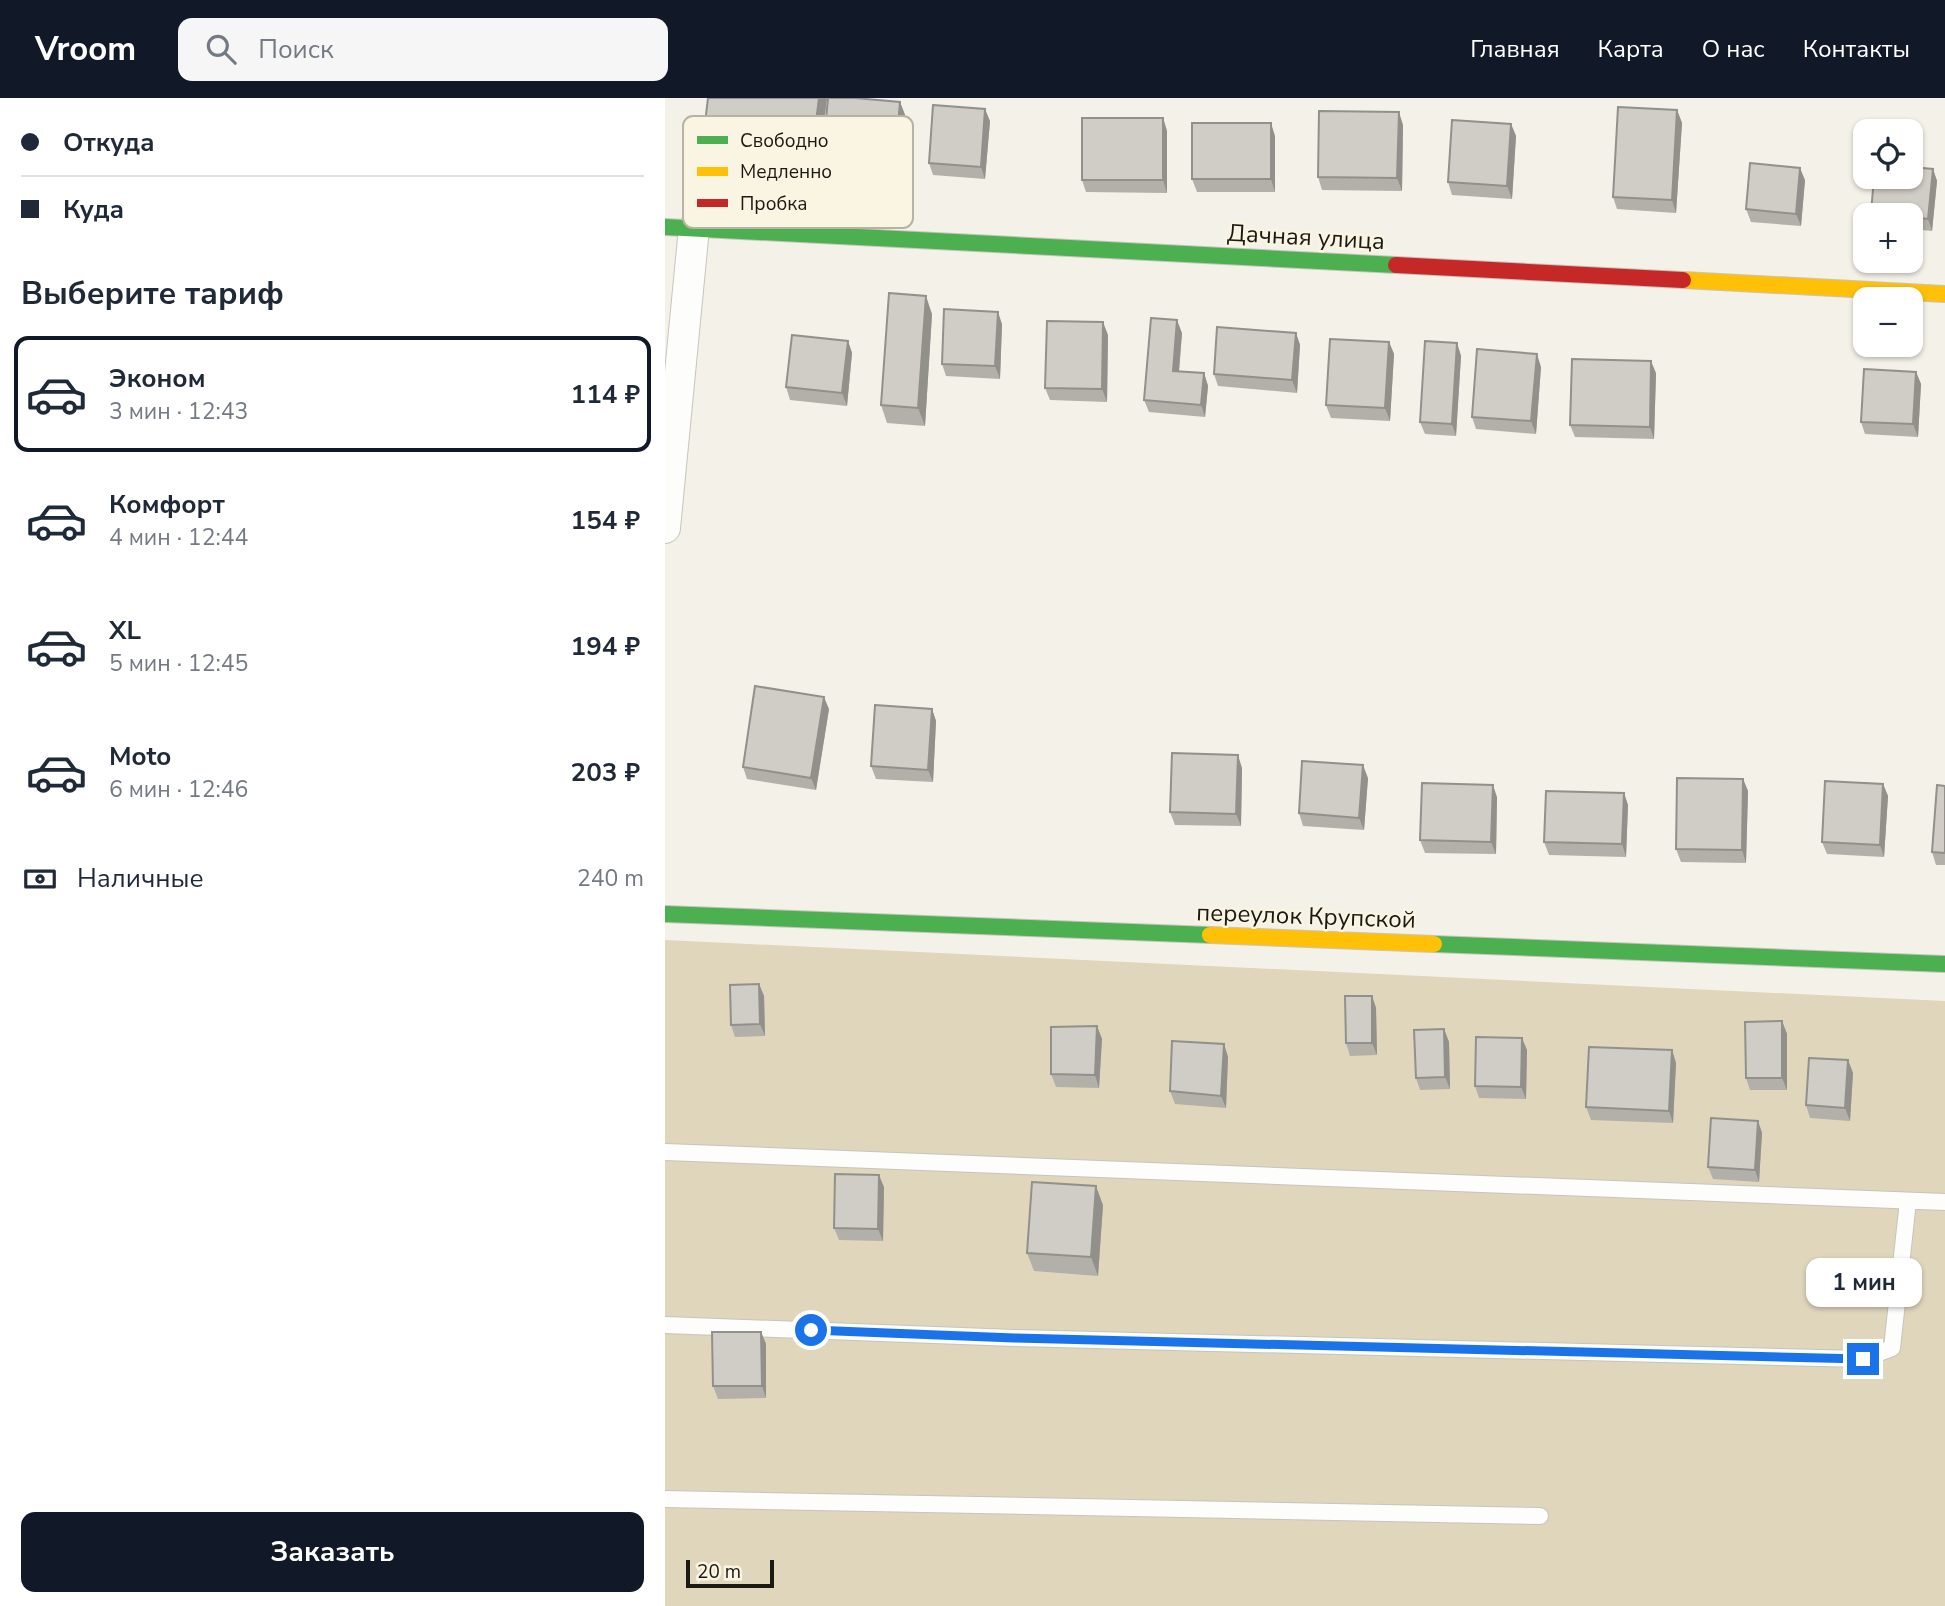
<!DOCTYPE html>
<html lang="ru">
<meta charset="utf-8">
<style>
body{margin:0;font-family:"Nunito Sans",sans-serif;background:#f6f6f7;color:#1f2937;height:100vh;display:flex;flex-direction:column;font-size:26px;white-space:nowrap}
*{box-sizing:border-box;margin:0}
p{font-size:23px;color:#747a83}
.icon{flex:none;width:38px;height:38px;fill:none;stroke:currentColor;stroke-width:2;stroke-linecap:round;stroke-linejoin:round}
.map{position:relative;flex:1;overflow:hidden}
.side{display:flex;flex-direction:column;background:#fff;width:665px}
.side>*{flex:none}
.banner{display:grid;align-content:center;height:154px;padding:0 21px;background:#fff}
.controls{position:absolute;left:1188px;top:21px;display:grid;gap:14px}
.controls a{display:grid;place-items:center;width:70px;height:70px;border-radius:14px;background:#fff;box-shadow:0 2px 5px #0004;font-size:35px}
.scale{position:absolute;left:21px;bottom:18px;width:88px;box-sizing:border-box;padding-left:7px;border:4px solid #1b1913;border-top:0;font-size:19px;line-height:24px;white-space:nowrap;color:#1b1913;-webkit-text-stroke:5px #faf4e2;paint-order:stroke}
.end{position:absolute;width:32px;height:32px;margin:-16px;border:9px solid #1a73e8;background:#fff;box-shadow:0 0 0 4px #fff}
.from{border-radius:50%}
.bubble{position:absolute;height:49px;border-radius:14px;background:#fff;box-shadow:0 2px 5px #0004;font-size:23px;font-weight:700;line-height:49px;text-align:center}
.banner b{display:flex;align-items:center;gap:24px;height:66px;font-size:26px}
.banner b+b{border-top:2px solid #e0e1e3}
.banner i{width:18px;height:18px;background:#1f2937}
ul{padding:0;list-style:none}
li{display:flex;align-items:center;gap:21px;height:116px;margin:0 14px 10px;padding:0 7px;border:4px solid transparent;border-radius:14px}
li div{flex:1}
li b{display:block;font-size:26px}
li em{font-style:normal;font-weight:700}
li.selected{border-color:#111827}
li>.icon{width:63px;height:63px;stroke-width:1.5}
h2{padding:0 21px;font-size:32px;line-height:84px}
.pay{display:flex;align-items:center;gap:18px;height:77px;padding:0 21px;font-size:26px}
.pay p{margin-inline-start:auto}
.cta{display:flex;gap:14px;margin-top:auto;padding:14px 21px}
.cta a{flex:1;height:80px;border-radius:14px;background:#111827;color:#fff;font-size:28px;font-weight:700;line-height:80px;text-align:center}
header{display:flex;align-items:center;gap:42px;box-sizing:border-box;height:98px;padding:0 35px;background:#111827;color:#fff}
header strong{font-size:33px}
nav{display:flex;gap:38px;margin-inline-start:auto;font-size:24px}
.search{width:490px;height:63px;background:#f6f6f7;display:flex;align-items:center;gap:18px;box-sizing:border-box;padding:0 24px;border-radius:14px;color:#747a83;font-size:26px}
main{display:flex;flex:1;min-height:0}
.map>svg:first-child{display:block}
.green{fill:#dfd6bc}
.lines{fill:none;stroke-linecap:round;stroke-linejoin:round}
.lane-casing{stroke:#c7c4be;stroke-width:18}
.street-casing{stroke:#c7c4be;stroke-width:32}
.fast-casing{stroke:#c7c4be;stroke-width:18}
.slow-casing{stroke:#c7c4be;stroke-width:18}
.jam-casing{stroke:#c7c4be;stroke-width:18}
.lane{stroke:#fdfdfc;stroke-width:16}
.street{stroke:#fdfdfc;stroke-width:30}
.fast{stroke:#4caf50;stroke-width:16}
.slow{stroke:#ffc107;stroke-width:16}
.jam{stroke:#c62828;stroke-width:16}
.wall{fill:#b3b0aa}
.shaded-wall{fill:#92908b}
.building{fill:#d0cdc6;stroke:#92908b;stroke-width:2}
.route{stroke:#1a73e8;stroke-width:9}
.labels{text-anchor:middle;stroke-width:5;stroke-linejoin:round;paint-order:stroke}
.street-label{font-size:24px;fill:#1b1913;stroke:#faf4e2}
.key{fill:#faf4e2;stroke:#b7b2a4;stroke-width:2}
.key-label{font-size:19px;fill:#1b1913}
</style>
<header>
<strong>Vroom</strong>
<div class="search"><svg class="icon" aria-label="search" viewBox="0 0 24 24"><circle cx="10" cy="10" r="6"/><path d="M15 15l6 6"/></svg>Поиск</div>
<nav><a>Главная</a><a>Карта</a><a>О нас</a><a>Контакты</a></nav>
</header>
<main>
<section class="side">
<div class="banner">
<b><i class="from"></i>Откуда</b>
<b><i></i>Куда</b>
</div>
<h2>Выберите тариф</h2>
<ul>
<li class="selected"><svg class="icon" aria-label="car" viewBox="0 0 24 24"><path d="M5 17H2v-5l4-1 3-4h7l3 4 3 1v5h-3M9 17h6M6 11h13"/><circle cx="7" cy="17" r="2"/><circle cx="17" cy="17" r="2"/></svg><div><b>Эконом</b><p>3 мин · 12:43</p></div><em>114 ₽</em></li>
<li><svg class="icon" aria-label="car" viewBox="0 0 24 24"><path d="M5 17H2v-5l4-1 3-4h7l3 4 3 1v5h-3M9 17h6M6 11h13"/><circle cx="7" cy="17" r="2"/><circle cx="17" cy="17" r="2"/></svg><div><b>Комфорт</b><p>4 мин · 12:44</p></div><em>154 ₽</em></li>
<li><svg class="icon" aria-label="car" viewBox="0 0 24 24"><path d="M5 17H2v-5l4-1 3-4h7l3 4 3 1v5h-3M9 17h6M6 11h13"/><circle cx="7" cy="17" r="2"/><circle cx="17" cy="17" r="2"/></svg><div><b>XL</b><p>5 мин · 12:45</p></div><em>194 ₽</em></li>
<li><svg class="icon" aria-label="car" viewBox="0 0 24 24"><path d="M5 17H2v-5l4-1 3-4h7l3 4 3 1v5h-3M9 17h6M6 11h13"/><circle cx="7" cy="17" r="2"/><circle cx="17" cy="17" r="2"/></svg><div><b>Moto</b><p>6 мин · 12:46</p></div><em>203 ₽</em></li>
</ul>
<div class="pay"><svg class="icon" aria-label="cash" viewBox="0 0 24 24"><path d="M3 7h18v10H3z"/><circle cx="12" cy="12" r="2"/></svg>Наличные<p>240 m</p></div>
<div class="cta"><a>Заказать</a></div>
</section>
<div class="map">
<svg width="1280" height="1508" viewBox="0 0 1280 1508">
<rect width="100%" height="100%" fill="#f4f1e8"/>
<!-- green -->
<path class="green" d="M0 842 1280 903V1508H0Z"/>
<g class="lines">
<!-- lane casing -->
<g class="lane-casing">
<path id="lane" d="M0 1054 1280 1104
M0 1227 349 1240 1198 1261 1227 1250 1243 1103
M0 1401 875 1418"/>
</g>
<!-- street casing -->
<g class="street-casing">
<path id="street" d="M0 430 29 130"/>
</g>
<!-- fast casing -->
<g class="fast-casing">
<path id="fast" d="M0 129 731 167
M0 816 545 837
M769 846 1280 866"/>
</g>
<!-- slow casing -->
<g class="slow-casing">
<path id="slow" d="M1018 182 1280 196
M545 837 769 846"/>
</g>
<!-- jam casing -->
<g class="jam-casing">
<path id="jam" d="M731 167 1018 182"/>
</g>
<!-- lane -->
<use href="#lane" class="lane"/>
<!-- street -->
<use href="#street" class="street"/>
<!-- fast -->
<use href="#fast" class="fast"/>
<!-- slow -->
<use href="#slow" class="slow"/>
<!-- jam -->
<use href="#jam" class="jam"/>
</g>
<!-- wall -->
<path class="wall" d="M43 0H162L152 82 43 68 37 50Z
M235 4 240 17 234 83 162 76 157 64Z
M1012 12 1017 25 1011 115 952 111 948 99Z
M498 20 502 33V95L421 94 417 82Z
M325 23 320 81 268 77 264 65Z
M846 26 851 38 847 101 787 97 783 84Z
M738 27 737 93 657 92 653 79Z
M610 38V94H532L527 81Z
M1268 71 1272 83 1267 133 1246 131V117H1207L1206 115Z
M1140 82 1136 128 1086 124 1081 111Z
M267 216 260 328 222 325 216 307Z
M337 226 335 281 281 278 277 266Z
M517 235 514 273 539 275 543 288 540 319 484 314 479 302Z
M631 235 635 247 632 295 553 288 549 276Z
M443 237 442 304 385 302 380 290Z
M183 243 187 255 182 308 125 302 121 289Z
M724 244 729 256 725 323 666 320 661 307Z
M792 245 796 258 791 338 760 336 755 324Z
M876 269 871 336 811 331 807 319Z
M1251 274 1256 286 1253 339 1200 336 1196 324Z
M991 275 989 341 910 339 905 327Z
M164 611 151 692 82 681 78 669Z
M267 611 271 623 268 684 211 681 206 668Z
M577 670 576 728 510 727 505 714Z
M703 680 699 732 638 728 634 715Z
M1078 681 1083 693 1081 765 1016 764 1011 751Z
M1218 686 1223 698 1219 759 1162 756 1157 744Z
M1280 688V767H1271L1267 754Z
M959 695 963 707 961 759 884 757 879 744Z
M832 699 831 756 760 755 755 742Z
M94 886 99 898 100 938 70 939 66 927Z
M707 898 711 910 712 957 685 958 681 945Z
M1117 923 1122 936V992H1085L1081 980Z
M432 928 437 941 434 990 391 989 386 976Z
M779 931 784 944 785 991 755 992 751 980Z
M559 946 563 959 561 1010 510 1006 505 993Z
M862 952 861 1001 814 1000 810 988Z
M1007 952 1011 965 1008 1025 926 1022 921 1009Z
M1183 962 1188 975 1185 1023 1145 1020 1141 1007Z
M1093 1023 1097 1035 1094 1084 1048 1081 1043 1069Z
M219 1089 218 1143 174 1142 169 1130Z
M438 1107 433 1178 369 1173 362 1155Z
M96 1234 101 1246V1300L53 1301 48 1288Z"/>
<!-- shaded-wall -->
<path class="shaded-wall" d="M154 0H162L152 82 146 63Z
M235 4 240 17 234 83 229 71Z
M320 11 325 23 320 81 316 69Z
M1012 12 1017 25 1011 115 1007 102Z
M734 14 738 27 737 93 732 80Z
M498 20 502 33V95L498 82Z
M606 25 610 38V94L606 81Z
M846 26 851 38 847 101 842 88Z
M1135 70 1140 82 1136 128 1131 116Z
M1268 71 1272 83 1267 133 1263 121Z
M261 198 267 216 260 328 253 310Z
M333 214 337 226 335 281 330 268Z
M512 222 517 235 513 285 508 273Z
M438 224 443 237 442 304 437 291Z
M631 235 635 247 632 295 627 282Z
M183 243 187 255 182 308 177 295Z
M724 244 729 256 725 323 720 310Z
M792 245 796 258 791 338 787 326Z
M872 256 876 269 871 336 866 323Z
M986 263 991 275 989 341 985 329Z
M1251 274 1256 286 1253 339 1248 326Z
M539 275 543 288 540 319 536 307Z
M159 599 164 611 151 692 146 680Z
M267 611 271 623 268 684 263 672Z
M573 657 577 670 576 728 571 716Z
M698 667 703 680 699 732 694 720Z
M1078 681 1083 693 1081 765 1077 752Z
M1218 686 1223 698 1219 759 1215 747Z
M828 687 832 699 831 756 826 744Z
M959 695 963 707 961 759 957 746Z
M94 886 99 898 100 938 95 926Z
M707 898 711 910 712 957 707 945Z
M1117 923 1122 936V992L1117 980Z
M432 928 437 941 434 990 430 977Z
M779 931 784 944 785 991 780 979Z
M857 940 862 952 861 1001 856 989Z
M559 946 563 959 561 1010 556 998Z
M1007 952 1011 965 1008 1025 1004 1013Z
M1183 962 1188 975 1185 1023 1180 1010Z
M1093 1023 1097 1035 1094 1084 1090 1072Z
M214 1077 219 1089 218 1143 213 1131Z
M431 1088 438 1107 433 1178 426 1159Z
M96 1234 101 1246V1300L97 1288Z"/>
<!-- building -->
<path class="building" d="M43 0H154L146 63 37 50Z
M163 0H190L235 4 229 71 157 64Z
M268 7 320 11 316 69 264 65Z
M953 9 1012 12 1007 102 948 99Z
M654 13 734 14 732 80 653 79Z
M417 20H498V82H417Z
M787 22 846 26 842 88 783 84Z
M527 25H606V81H527Z
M1085 65 1135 70 1131 116 1081 111Z
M1246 69 1268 71 1263 121 1246 119V117H1230L1206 115 1209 79H1246Z
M224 195 261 198 253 310 216 307Z
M279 211 333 214 330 268 277 266Z
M486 220 512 222 508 273 539 275 536 307 479 302Z
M382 223 438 224 437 291 380 290Z
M552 229 631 235 627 282 549 276Z
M127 237 183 243 177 295 121 289Z
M665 241 724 244 720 310 661 307Z
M760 243 792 245 787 326 755 324Z
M812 251 872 256 866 323 807 319Z
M907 261 986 263 985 329 905 327Z
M1199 271 1251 274 1248 326 1196 324Z
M90 588 159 599 146 680 78 669Z
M210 607 267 611 263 672 206 668Z
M507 655 573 657 571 716 505 714Z
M637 663 698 667 694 720 634 715Z
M1012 680 1078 681 1077 752 1011 751Z
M1160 683 1218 686 1215 747 1157 744Z
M757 685 828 687 826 744 755 742Z
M1272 687 1280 688V755L1267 754Z
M881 693 959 695 957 746 879 744Z
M94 886 95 926 66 927 65 887Z
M680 898H707V945H681Z
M1117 923V980H1081L1080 924Z
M432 928 430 977 386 976V929Z
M779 931 780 979 751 980 749 932Z
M811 939 857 940 856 989 810 988Z
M507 943 559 946 556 998 505 993Z
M924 949 1007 952 1004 1013 921 1009Z
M1144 960 1183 962 1180 1010 1141 1007Z
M1046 1020 1093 1023 1090 1072 1043 1069Z
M170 1076 214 1077 213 1131 169 1130Z
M367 1084 431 1088 426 1159 362 1155Z
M47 1234H96L97 1288H48Z"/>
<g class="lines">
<!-- route -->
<path class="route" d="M146 1232 349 1240 1198 1261"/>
</g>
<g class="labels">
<!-- street labels -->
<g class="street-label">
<text transform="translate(641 139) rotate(3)" y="8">Дачная улица</text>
<text transform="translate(641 818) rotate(2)" y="8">переулок Крупской</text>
</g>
</g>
<!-- legend -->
<rect x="18" y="18" width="230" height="112" rx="10" class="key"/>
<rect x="32" y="38" width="31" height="8" fill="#4caf50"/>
<rect x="32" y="69" width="31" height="9" fill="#ffc107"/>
<rect x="32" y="101" width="31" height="8" fill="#c62828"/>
<g class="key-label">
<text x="75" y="49">Свободно</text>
<text x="75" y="80">Медленно</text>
<text x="75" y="112">Пробка</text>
</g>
</svg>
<div class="controls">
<a><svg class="icon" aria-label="locate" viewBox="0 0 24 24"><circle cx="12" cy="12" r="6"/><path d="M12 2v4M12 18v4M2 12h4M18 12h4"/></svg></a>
<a>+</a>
<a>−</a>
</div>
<div class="scale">20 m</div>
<i class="end from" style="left:146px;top:1232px"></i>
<i class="end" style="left:1198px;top:1261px"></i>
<div class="bubble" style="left:1141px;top:1160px;width:116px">1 мин</div>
</div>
</main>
